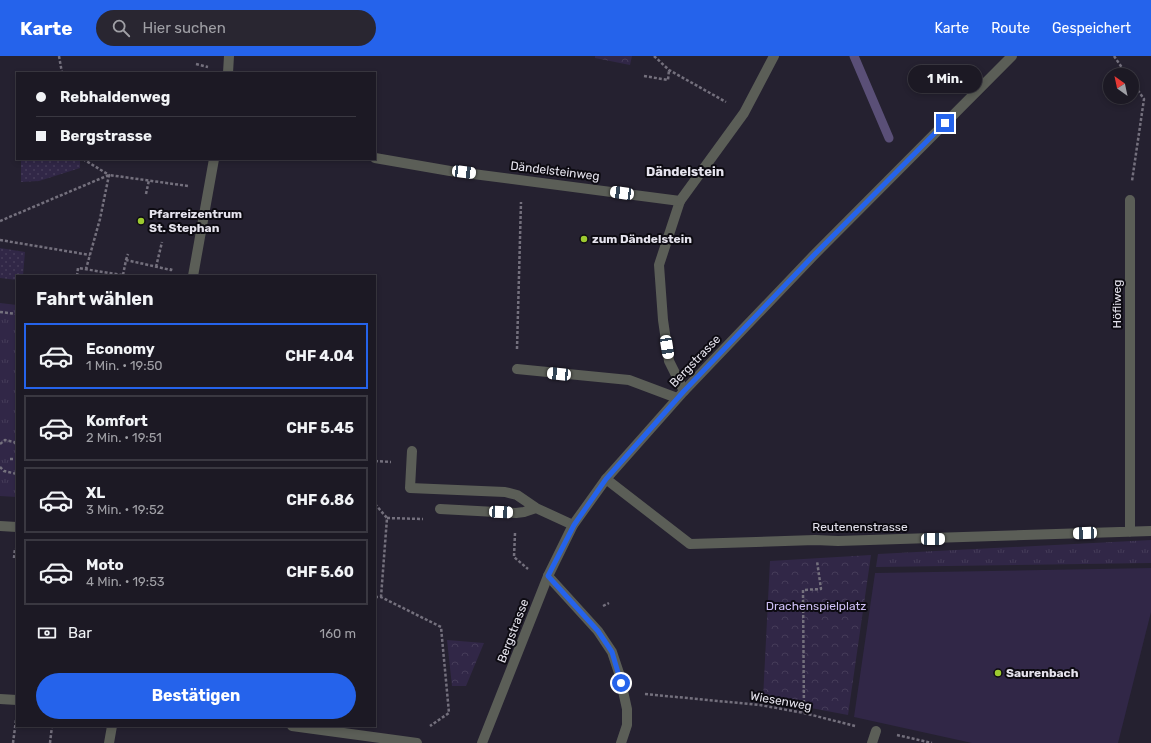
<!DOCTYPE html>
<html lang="de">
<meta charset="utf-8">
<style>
body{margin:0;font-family:Rubik,sans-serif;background:#292631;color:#f1f3f6;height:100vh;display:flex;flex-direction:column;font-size:15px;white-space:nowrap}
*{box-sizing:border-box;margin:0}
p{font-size:13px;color:#a0a0a6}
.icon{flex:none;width:22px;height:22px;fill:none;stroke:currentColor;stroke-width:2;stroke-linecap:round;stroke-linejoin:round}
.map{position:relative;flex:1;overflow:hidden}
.panel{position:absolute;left:16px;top:219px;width:360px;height:452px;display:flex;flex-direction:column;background:#1c1924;border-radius:0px;box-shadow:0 2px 6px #0003,0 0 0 1px #3a3841}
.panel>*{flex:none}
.top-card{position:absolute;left:16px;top:16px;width:360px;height:88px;border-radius:0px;box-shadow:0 2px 6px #0003,0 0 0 1px #3a3841;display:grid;align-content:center;height:88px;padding:0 20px;background:#1c1924}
.needle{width:26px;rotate:327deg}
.controls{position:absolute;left:1103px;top:12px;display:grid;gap:8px}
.controls a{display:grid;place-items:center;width:36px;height:36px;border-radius:50%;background:#1c1924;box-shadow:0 2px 6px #0003,0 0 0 1px #3a3841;font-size:20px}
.end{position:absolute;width:18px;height:18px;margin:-9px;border:5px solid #2563eb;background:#fff;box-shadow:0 0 0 2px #fff}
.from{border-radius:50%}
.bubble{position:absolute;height:28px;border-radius:14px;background:#1c1924;box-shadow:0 2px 6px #0003,0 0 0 1px #3a3841;font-size:13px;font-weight:700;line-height:28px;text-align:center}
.car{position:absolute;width:12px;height:24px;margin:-12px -6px;border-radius:5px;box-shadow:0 0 3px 1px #0007;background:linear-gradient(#fff 24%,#345 0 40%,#fff 0 76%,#345 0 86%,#fff 0)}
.top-card b{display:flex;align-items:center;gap:14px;height:38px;font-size:15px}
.top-card b+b{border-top:1px solid #3a3841}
.top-card i{width:10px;height:10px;background:#f1f3f6}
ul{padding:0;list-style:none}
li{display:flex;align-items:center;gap:12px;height:66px;margin:0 8px 6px;padding:0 12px;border:2px solid #3a3841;border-radius:0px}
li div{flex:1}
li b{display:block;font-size:15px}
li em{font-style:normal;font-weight:700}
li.active{border-color:#2563eb}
li>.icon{width:36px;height:36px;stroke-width:1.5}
h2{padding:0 20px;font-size:18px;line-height:48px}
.pay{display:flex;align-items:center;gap:10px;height:44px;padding:0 20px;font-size:15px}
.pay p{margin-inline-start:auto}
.button{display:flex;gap:8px;margin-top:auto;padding:8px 20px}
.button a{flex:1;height:46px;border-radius:24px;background:#2563eb;color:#fff;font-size:16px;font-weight:700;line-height:46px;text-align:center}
header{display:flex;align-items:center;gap:24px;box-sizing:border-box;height:56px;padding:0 20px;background:#2563eb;color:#fff}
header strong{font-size:19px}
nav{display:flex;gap:22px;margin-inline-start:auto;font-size:14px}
.search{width:280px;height:36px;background:#292631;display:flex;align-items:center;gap:10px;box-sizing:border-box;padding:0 14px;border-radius:22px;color:#a0a0a6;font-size:15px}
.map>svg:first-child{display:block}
.grass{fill:url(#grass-tufts)}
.park{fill:url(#park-crowns)}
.garden{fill:url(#garden-dots)}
.pitch{fill:#312747}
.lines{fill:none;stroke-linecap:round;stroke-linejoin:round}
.stream{stroke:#5a4f77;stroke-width:9}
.path{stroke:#74707d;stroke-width:2.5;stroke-dasharray:3 2;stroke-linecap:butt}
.service{stroke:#5b5e57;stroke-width:10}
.minor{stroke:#5b5e57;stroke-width:10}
.tertiary{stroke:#5b5e57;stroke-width:10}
.route{stroke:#2563eb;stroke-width:5}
.poi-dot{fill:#9dca30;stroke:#0d0b12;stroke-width:1.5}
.labels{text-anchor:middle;stroke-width:4;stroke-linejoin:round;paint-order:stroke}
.street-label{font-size:12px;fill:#e5e3ed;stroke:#0d0b12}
.poi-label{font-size:12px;font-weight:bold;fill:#e5e3ed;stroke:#0d0b12;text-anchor:start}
.park-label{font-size:12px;fill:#cebff5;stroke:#0d0b12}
.neighbourhood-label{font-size:13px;font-weight:bold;fill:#e5e3ed;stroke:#0d0b12}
</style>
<header>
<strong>Karte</strong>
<div class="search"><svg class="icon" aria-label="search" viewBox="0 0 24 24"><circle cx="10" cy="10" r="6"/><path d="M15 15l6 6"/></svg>Hier suchen</div>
<nav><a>Karte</a><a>Route</a><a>Gespeichert</a></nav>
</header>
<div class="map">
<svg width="1151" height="687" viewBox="0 0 1151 687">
<defs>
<pattern id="grass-tufts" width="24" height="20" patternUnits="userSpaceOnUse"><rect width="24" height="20" fill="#312747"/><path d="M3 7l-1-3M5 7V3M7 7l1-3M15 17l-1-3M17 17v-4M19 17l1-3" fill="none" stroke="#453c59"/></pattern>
<pattern id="park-crowns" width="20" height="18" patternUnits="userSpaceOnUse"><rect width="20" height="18" fill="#312747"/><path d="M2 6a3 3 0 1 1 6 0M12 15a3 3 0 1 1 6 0" fill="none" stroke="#453c59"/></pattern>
<pattern id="garden-dots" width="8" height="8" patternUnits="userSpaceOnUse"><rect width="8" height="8" fill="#312747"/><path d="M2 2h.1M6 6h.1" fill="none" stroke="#453c59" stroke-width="1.8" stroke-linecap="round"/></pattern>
</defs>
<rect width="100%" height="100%" fill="#252130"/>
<!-- grass -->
<path class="grass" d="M0 247 17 249V441L0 440Z
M1151 484V507L876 511 878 498Z"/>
<!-- park -->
<path class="park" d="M595 0H632L630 9 595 2Z
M871 499 848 659 763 643 770 505Z
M447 584 484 587 466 630H452Z"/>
<!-- garden -->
<path class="garden" d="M21 103H80V112L39 125 21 126Z
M0 192 25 196 23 220H17V224L0 222Z"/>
<!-- pitch -->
<path class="pitch" d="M1151 512V556L1118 687H972L854 661 875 517Z"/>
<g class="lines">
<!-- stream -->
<path class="stream" d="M854 0 889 82"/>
<!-- path -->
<path class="path" d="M59 0 62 17
M654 0 669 14 726 46
M1114 0 1127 19
M196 8 208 11
M644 20 668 24 669 14
M1132 26 1144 43 1132 125
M83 103 109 119 100 163 86 213
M146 138 149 124
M0 165 109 119 188 130
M0 184 90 199
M126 204 128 198
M156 211 162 186
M123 219 126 204 171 214 172 211
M77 220 78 212 128 220
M0 256 17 258
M517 293 521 146
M0 388 5 384 14 386 17 389
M10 403H17
M375 405 391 406
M0 411 4 415 17 418
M375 448 387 462 381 541
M387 462 423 463
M515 477 514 501 528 513
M14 502 15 492
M375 541H381L441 571 449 657 430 670
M603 550 609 547
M645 638 760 649 804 657 855 670
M804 657 803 534 821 533 817 505
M897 679 932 687
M13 687 16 664
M50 687 52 670"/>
<!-- service -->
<path class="service" d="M680 145 659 209 663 264 669 305 684 335
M517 313 629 324 677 342
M412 395 410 432 505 436 517 439 536 452 573 469
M440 453 516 457 524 456 536 452
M548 520 598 575 612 596 619 617 627 653V669L621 687"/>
<!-- minor -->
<path class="minor" d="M228 17 229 0
M375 102 450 115 680 145 744 57 774 0
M1130 144V476
M193 220 214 103
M606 423 690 488 815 484 838 485 1151 475
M0 470 17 471
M0 643 17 644
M292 670 417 687
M109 687 112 670
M872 687 876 675"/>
<!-- tertiary -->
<path class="tertiary" d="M482 687 548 520 573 469 606 423 684 335 814 199 1012 0"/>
</g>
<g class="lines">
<!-- route -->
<path class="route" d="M621 627 612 596 598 575 548 520 574 469 606 423 684 335 814 199 945 67"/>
</g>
<!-- markers -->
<g class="poi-dot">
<circle cx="141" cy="165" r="4"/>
<circle cx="584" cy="183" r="4"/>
<circle cx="998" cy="617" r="4"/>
</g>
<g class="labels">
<!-- street labels -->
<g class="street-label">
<text transform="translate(555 115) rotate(7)" y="4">Dändelsteinweg</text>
<text transform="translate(1117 248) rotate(-90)" y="4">Höfliweg</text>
<text transform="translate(695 305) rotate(-46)" y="4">Bergstrasse</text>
<text x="860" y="475">Reutenenstrasse</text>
<text transform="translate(513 575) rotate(-69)" y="4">Bergstrasse</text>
<text transform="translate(781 645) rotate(10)" y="4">Wiesenweg</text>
</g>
<!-- poi labels -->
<g class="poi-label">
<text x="149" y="162">Pfarreizentrum<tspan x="149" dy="14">St. Stephan</tspan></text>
<text x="592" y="187">zum Dändelstein</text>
<text x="1006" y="621">Saurenbach</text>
</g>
<!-- park labels -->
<g class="park-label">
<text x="816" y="554">Drachenspielplatz</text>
</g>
<!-- neighbourhood labels -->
<g class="neighbourhood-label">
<text x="685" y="120">Dändelstein</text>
</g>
</g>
</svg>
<div class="controls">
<a><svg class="needle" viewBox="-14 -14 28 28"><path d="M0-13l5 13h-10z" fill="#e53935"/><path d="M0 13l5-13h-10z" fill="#a0a0a6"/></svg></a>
</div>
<i class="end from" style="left:621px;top:627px"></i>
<i class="end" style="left:945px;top:67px"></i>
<div class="bubble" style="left:908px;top:9px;width:74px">1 Min.</div>
<i class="car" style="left:464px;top:116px;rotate:97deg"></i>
<i class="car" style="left:622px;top:137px;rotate:278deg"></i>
<i class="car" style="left:667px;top:291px;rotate:171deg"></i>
<i class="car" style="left:559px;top:318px;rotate:276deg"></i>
<i class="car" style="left:501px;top:456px;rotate:93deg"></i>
<i class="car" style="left:1085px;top:477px;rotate:268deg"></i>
<i class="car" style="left:933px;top:483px;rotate:89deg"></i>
<div class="top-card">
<b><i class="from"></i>Rebhaldenweg</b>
<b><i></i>Bergstrasse</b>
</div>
<section class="panel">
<h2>Fahrt wählen</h2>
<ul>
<li class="active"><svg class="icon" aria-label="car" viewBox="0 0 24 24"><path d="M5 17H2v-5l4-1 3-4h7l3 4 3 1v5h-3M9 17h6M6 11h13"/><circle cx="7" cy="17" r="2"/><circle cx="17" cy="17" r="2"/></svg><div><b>Economy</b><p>1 Min. · 19:50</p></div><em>CHF 4.04</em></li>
<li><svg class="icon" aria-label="car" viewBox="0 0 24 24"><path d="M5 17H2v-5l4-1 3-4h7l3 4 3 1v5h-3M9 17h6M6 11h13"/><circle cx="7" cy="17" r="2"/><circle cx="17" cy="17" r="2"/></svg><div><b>Komfort</b><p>2 Min. · 19:51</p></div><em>CHF 5.45</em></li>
<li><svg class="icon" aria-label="car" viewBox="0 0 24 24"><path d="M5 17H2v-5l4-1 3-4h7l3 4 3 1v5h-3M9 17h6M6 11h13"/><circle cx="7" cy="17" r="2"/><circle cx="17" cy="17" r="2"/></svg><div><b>XL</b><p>3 Min. · 19:52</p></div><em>CHF 6.86</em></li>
<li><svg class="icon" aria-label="car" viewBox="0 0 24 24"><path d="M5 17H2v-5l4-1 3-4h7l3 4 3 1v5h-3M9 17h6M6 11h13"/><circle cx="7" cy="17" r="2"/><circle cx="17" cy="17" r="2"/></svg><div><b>Moto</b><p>4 Min. · 19:53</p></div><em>CHF 5.60</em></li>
</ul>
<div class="pay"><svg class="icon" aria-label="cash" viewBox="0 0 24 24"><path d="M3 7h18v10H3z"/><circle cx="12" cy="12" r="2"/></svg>Bar<p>160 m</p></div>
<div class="button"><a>Bestätigen</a></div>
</section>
</div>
